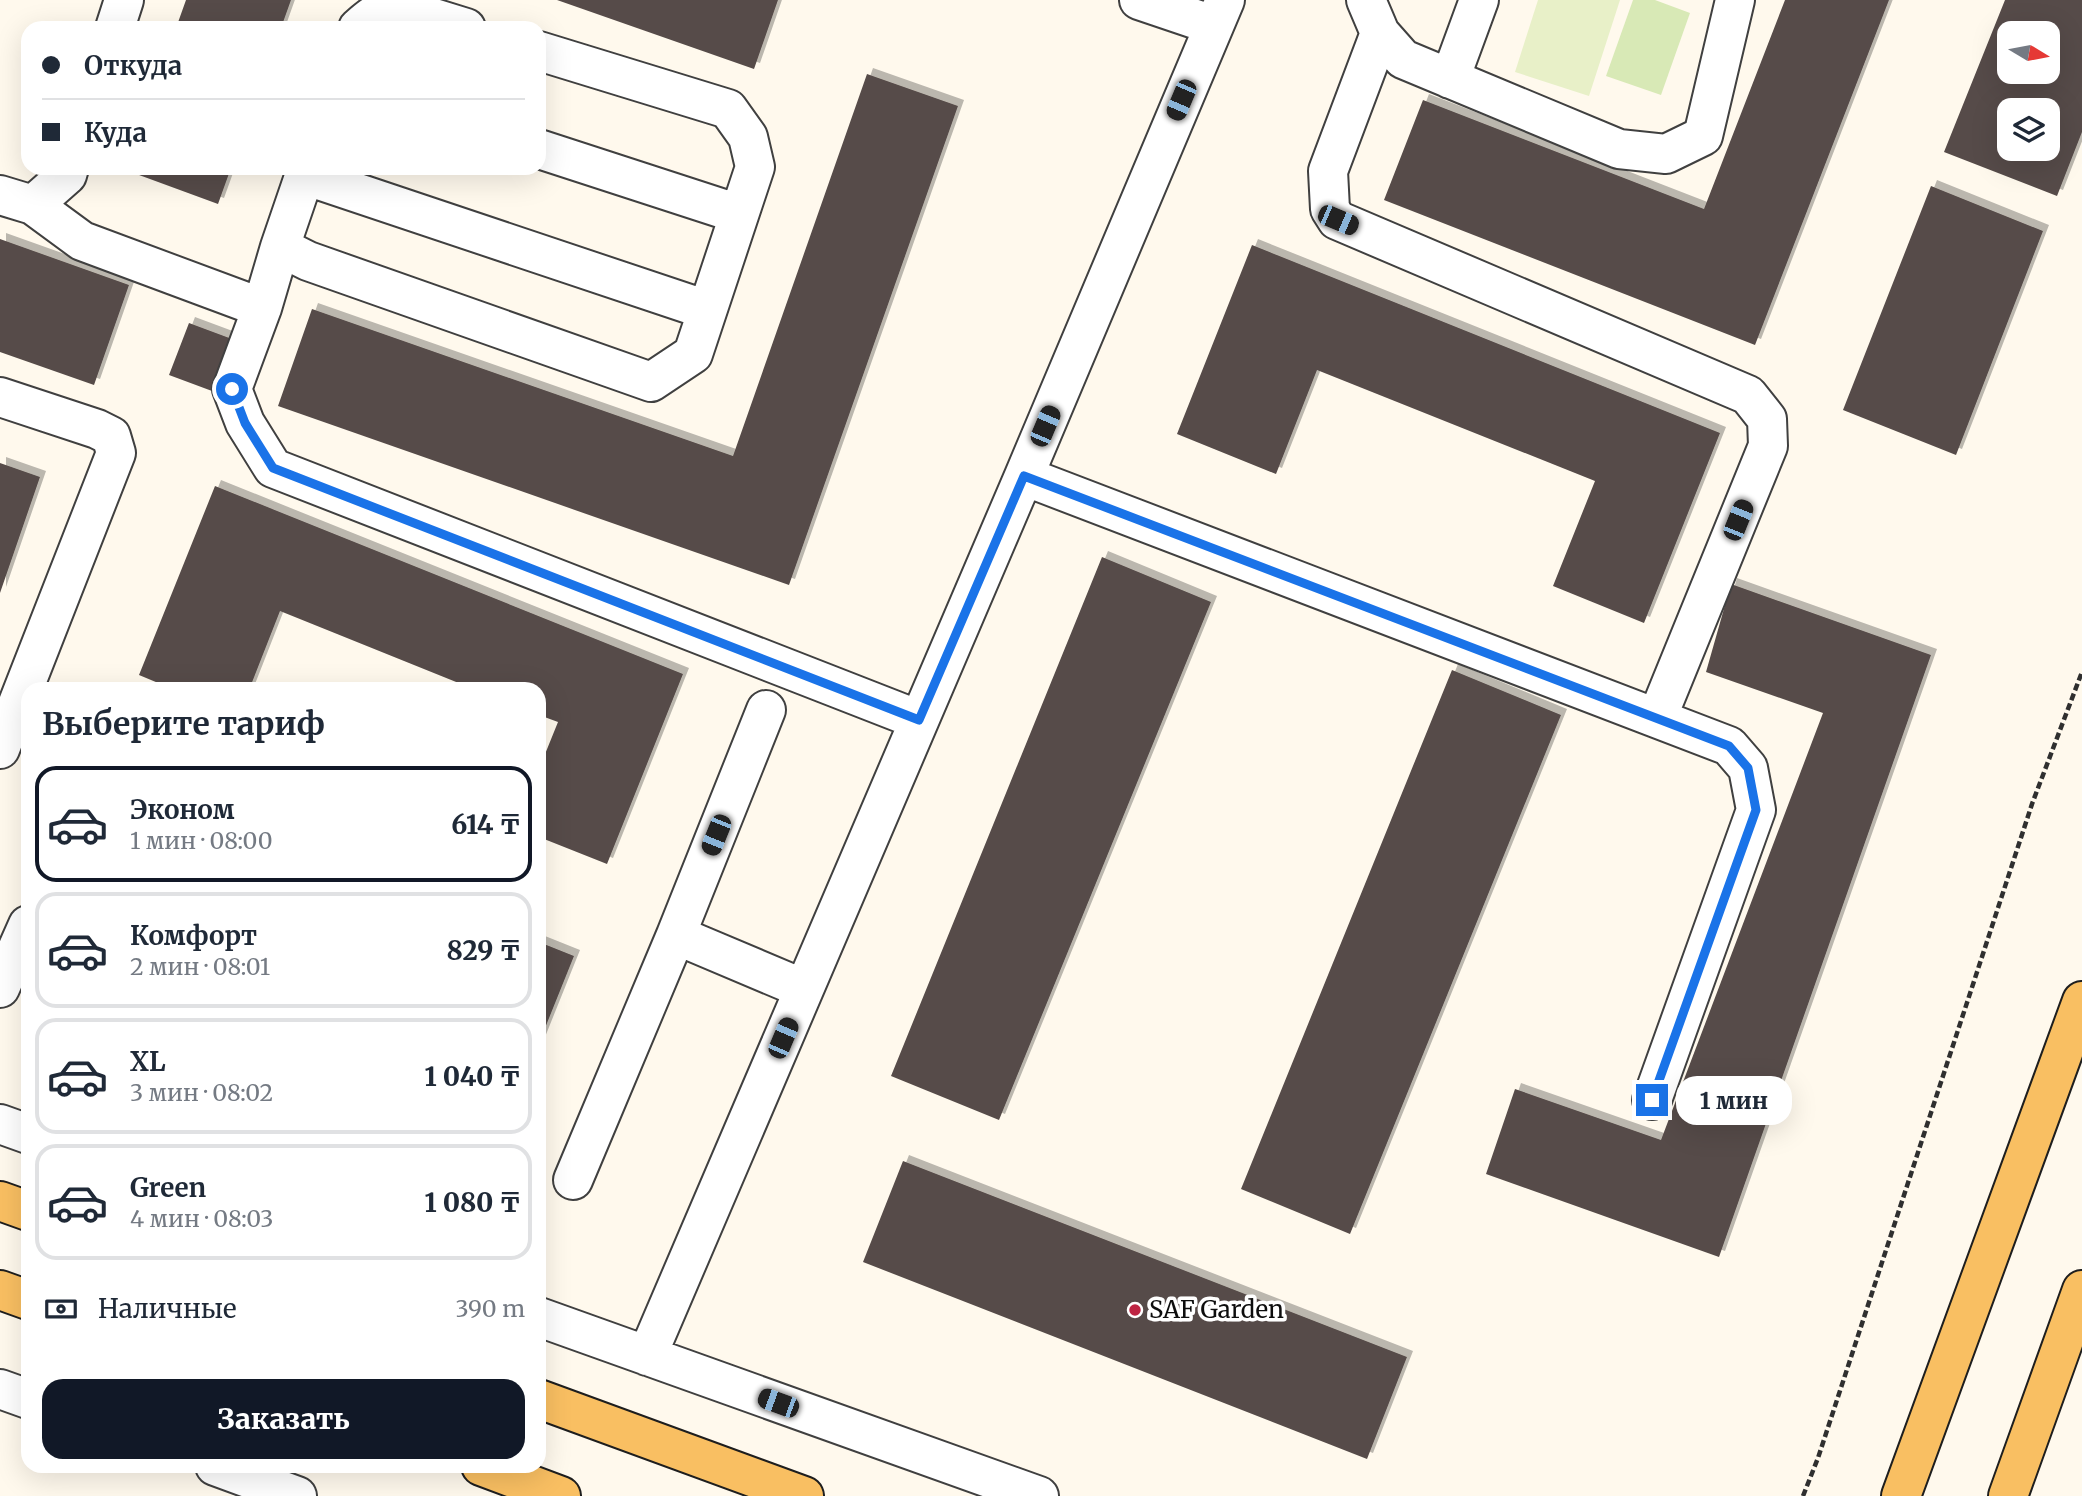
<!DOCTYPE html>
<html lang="ru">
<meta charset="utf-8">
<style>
body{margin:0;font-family:Merriweather,serif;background:#f6f6f7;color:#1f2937;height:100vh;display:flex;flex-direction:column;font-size:26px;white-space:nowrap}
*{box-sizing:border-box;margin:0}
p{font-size:23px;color:#747a83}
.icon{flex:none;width:38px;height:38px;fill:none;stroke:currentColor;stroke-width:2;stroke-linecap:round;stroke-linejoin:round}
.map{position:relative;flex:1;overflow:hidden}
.details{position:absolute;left:21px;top:682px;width:525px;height:791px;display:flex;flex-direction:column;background:#fff;border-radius:21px;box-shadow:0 7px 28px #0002}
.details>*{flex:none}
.banner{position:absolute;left:21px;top:21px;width:525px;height:154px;border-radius:21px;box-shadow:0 7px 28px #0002;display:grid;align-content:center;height:154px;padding:0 21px;background:#fff}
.needle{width:46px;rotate:100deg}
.controls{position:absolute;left:1997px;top:21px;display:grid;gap:14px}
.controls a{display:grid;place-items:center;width:63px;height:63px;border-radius:14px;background:#fff;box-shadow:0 7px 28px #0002;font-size:35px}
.end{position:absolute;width:32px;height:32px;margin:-16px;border:9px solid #1a73e8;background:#fff;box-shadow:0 0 0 4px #fff}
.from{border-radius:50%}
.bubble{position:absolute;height:49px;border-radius:21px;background:#fff;box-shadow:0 7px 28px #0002;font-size:23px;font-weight:800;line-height:49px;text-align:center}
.car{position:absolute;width:21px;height:42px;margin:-21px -10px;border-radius:9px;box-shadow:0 0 5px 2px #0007;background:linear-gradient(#222 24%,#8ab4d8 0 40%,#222 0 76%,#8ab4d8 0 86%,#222 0)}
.banner b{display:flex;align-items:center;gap:24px;height:66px;font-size:26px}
.banner b+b{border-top:2px solid #e0e1e3}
.banner i{width:18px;height:18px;background:#1f2937}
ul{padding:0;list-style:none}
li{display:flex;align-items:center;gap:21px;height:116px;margin:0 14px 10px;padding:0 7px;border:4px solid #e0e1e3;border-radius:21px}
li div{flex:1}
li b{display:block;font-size:26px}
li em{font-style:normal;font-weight:800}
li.active{border-color:#111827}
li>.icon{width:63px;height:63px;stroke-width:1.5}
h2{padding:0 21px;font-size:32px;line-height:84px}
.pay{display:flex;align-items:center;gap:18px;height:77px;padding:0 21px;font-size:26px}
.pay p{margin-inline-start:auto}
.cta{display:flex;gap:14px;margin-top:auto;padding:14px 21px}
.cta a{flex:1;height:80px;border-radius:21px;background:#111827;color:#fff;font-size:28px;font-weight:800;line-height:80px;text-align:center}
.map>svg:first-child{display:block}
.green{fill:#d8e9b6}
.pitch{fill:#e8f0c8}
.building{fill:#564c49;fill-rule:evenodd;filter:url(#shadow)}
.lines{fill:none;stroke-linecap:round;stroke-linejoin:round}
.minor-casing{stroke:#404040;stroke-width:42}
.major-casing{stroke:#1e1e1e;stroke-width:42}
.path{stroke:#2f2f2f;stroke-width:4.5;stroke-dasharray:7 3.5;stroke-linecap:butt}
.minor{stroke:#fff;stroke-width:38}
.major{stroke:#f9bf62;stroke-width:38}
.route{stroke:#1a73e8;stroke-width:9}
.poi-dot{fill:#be2442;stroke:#fff;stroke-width:2.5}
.labels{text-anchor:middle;stroke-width:7;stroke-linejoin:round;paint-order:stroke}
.poi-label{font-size:24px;fill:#0d0d0d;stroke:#fff;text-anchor:start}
</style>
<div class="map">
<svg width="2082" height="1496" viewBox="0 0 2082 1496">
<defs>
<filter id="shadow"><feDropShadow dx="6" dy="-6" stdDeviation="0" flood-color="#0004"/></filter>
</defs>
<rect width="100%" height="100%" fill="#fff9ed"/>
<!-- green -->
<path class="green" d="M1633 0H1655L1690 13 1661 95 1606 76Z"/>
<!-- pitch -->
<path class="pitch" d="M1538 0H1620L1589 96 1515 72Z"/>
<!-- building -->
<path class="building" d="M186 0H291L281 28H176Z
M557 0H778L754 69Z
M1785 0H1889L1755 345 1384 200 1423 100 1704 209Z
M2005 0H2082V132L2057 196 1944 152ZM2009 33H2048V72H2009ZM2009 110H2048V149H2009Z
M867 74 958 106 789 585 278 406 312 309 733 456Z
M120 168H231L218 204Z
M1931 186 2043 231 1956 455 1843 410Z
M0 239 129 285 94 385 0 352Z
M1252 245 1720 433 1644 623 1553 586 1595 481 1317 370 1276 474 1177 434Z
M189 323 232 339 212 391 169 375Z
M0 463 40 477 0 593Z
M215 486 683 674 607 864 539 837V769L558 722 539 715V690H476L280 611 249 690H175L139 675Z
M1102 557 1211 602 999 1120 891 1076Z
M1731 584 1931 655 1719 1257 1486 1174 1515 1089 1661 1140 1823 713 1706 672Z
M1452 670 1561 715 1350 1234 1241 1189Z
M539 942 574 956 539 1043Z
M903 1161 1407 1357 1367 1459 863 1262Z"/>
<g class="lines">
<!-- minor casing -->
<g class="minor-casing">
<path id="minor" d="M1139 0 1213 25
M1366 0 1380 33 1403 59 1619 149 1666 154 1703 136 1735 0
M115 28 124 0
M358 28C370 17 379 10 395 6L466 28
M1380 33 1328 171 1330 209 1337 220 1748 395 1767 419 1768 446 1657 718
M1450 79 1479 0
M539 149 739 214
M304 175 707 310
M0 195 33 205 82 241 262 308 280 247 308 261 651 382 693 354 755 167 748 137 728 109 539 51
M33 205 67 175 69 168
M280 247 307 168
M262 308 232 389 245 423 273 468 919 720
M0 397 97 429 111 436 116 453 0 749
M1024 476 1729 746 1748 768 1756 810 1652 1100
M676 935 766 710
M0 988 28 925
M0 1124 28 1134
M573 1180 676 935 804 989
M539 1317 1039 1496
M647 1356 1024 476 1225 0
M0 1389 28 1399
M215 1466 297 1496"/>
</g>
<!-- major casing -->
<g class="major-casing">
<path id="major" d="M0 1201 28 1211
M0 1290 28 1300
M539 1399 804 1496
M481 1466 561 1496
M1901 1496 2082 1001
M2008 1496 2082 1290"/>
</g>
<!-- path -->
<path class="path" d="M1803 1496 1818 1458 2032 804 2082 672"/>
<!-- minor -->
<use href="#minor" class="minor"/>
<!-- major -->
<use href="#major" class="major"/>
</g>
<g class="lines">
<!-- route -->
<path class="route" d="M232 389 245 423 273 468 919 720 1024 476 1729 746 1748 768 1756 810 1652 1100"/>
</g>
<!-- markers -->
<circle class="poi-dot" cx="1135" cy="1310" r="7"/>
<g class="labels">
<!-- poi labels -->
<g class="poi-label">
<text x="1149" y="1318">SAF Garden</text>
</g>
</g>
</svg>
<div class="controls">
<a><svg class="needle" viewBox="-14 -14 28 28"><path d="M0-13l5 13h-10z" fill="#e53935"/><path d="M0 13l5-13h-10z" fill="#747a83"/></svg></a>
<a><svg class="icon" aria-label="layers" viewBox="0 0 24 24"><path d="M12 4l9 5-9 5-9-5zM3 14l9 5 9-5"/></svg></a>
</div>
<i class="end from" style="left:232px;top:389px"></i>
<i class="end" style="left:1652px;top:1100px"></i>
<div class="bubble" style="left:1676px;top:1076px;width:116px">1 мин</div>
<i class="car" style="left:1181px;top:100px;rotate:203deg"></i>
<i class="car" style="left:1338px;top:220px;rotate:113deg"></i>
<i class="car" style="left:1045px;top:426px;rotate:23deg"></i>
<i class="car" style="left:1738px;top:520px;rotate:22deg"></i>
<i class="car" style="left:716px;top:835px;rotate:202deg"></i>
<i class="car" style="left:783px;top:1038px;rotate:23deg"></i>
<i class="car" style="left:778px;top:1403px;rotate:290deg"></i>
<div class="banner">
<b><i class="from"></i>Откуда</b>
<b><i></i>Куда</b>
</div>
<section class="details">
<h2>Выберите тариф</h2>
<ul>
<li class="active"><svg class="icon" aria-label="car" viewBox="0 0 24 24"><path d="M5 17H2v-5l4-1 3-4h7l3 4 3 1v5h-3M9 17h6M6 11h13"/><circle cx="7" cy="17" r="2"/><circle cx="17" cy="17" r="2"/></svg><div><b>Эконом</b><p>1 мин · 08:00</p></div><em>614 ₸</em></li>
<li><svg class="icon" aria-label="car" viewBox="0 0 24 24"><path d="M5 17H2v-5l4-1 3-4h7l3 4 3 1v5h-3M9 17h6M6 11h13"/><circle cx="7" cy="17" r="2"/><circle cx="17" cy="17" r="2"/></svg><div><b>Комфорт</b><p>2 мин · 08:01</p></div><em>829 ₸</em></li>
<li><svg class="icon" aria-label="car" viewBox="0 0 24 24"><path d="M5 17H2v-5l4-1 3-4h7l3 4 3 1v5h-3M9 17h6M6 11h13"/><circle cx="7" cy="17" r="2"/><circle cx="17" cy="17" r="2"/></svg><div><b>XL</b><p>3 мин · 08:02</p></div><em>1 040 ₸</em></li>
<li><svg class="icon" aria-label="car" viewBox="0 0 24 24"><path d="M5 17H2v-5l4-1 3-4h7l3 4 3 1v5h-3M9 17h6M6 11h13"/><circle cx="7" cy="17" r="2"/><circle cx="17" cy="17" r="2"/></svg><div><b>Green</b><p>4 мин · 08:03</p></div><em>1 080 ₸</em></li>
</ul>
<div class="pay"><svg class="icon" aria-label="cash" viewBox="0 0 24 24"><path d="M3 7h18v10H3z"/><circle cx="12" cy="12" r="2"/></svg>Наличные<p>390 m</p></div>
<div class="cta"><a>Заказать</a></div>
</section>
</div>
